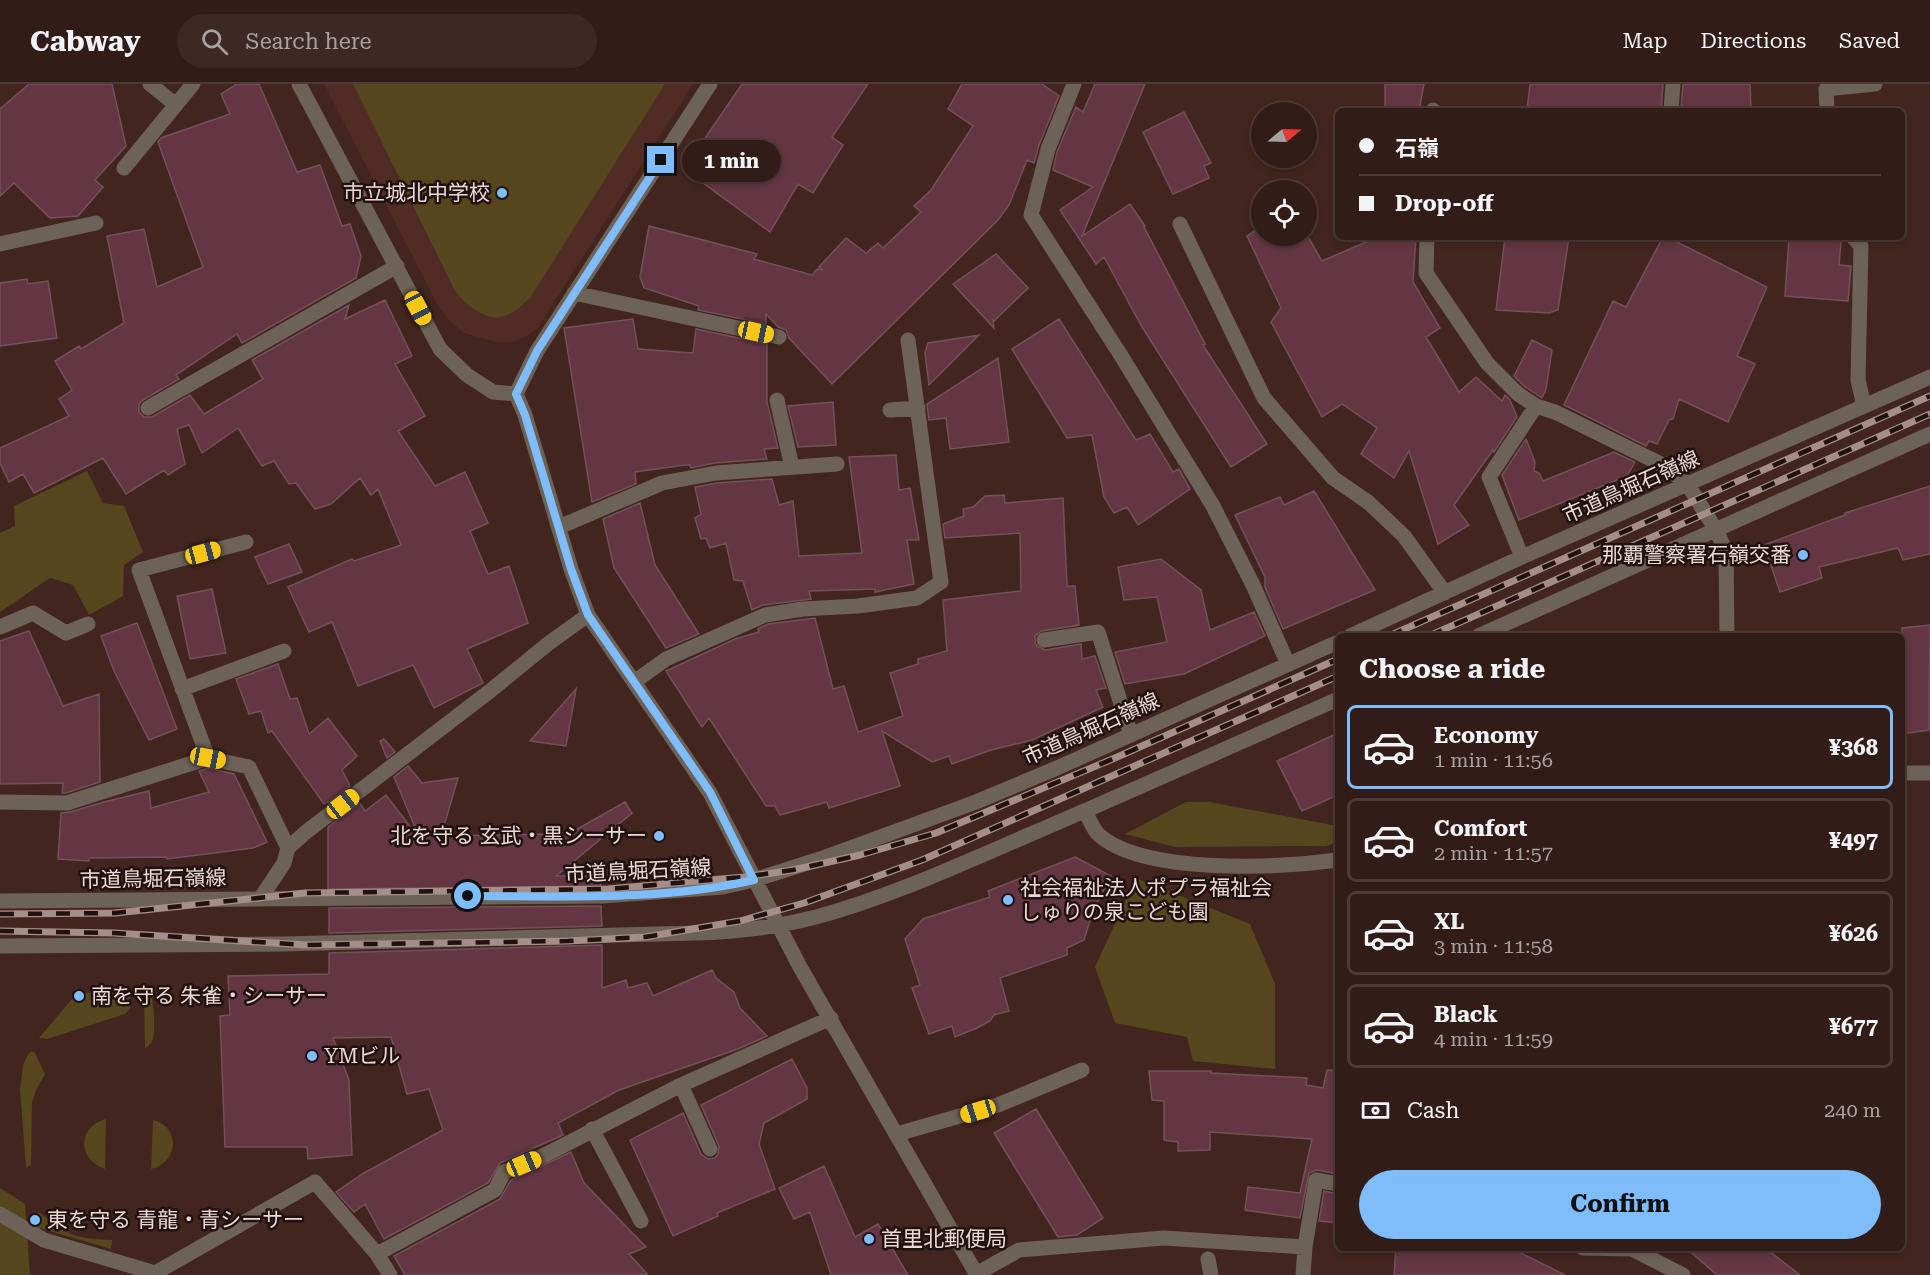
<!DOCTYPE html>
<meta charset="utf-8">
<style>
body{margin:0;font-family:"Roboto Serif","Noto Sans JP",serif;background:#3d2924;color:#f1f3f6;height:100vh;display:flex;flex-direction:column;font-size:22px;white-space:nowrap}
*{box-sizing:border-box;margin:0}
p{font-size:20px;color:#a8a1a1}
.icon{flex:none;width:33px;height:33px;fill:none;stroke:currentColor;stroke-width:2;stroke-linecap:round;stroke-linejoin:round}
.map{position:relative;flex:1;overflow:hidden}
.panel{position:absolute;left:1335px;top:549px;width:570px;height:618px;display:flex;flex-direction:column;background:#321c17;border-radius:9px;box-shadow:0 3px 9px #0003,0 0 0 2px #4d3a36}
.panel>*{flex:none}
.hud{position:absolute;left:1335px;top:24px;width:570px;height:132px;border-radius:9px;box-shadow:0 3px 9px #0003,0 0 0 2px #4d3a36;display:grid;align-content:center;height:132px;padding:0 24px;background:#321c17}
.needle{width:39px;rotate:71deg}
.fabs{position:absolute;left:1251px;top:18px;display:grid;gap:12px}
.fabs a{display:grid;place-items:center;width:66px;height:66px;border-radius:50%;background:#321c17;box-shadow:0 3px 9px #0003,0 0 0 2px #4d3a36;font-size:30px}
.end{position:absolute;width:27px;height:27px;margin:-14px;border:8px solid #7fbdfa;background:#111;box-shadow:0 0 0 3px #111}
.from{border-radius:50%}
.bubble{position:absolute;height:42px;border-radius:21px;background:#321c17;box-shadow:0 3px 9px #0003,0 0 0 2px #4d3a36;font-size:20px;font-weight:700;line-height:42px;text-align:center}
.car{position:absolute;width:18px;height:36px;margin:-18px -9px;border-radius:8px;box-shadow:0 0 4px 2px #0007;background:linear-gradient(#f5c518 24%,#345 0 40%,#f5c518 0 76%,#345 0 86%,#f5c518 0)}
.hud b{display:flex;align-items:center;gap:21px;height:57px;font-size:22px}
.hud b+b{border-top:2px solid #4d3a36}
.hud i{width:15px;height:15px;background:#f1f3f6}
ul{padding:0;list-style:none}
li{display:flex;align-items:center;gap:18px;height:84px;margin:0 12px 9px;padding:0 12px;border:3px solid #4d3a36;border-radius:9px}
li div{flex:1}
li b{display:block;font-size:22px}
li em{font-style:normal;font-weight:700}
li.on{border-color:#7fbdfa}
li>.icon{width:54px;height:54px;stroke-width:1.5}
h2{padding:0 24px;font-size:27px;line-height:72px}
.pay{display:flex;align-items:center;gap:15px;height:66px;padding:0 24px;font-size:22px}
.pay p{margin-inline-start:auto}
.cta{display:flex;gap:12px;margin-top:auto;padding:12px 24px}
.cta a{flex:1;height:69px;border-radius:36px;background:#7fbdfa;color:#111;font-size:24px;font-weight:700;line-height:69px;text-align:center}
header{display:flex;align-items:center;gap:36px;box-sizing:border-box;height:84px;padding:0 30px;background:#321c17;border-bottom:2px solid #4d3a36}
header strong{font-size:28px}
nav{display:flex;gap:33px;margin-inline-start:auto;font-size:21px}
.search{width:420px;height:54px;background:#3d2924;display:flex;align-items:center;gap:15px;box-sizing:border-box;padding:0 21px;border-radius:33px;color:#a8a1a1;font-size:22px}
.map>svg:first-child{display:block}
.built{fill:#502c25}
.green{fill:#55461d}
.building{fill:#643643;stroke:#735159;stroke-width:1.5}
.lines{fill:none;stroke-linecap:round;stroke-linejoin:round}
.minor{stroke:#6d6258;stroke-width:15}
.rail-casing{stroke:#a58d88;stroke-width:7}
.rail{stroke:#201210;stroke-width:4.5;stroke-dasharray:14;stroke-linecap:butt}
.route{stroke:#7fbdfa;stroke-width:8}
.poi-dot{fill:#7fbdfa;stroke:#201210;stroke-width:2}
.labels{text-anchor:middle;stroke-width:5;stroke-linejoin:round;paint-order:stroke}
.poi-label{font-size:21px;fill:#ecd8d3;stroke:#201210;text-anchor:start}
.street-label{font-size:21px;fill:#ecd8d3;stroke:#201210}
</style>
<header>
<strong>Cabway</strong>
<div class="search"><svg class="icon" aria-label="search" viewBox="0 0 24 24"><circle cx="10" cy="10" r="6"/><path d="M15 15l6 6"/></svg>Search here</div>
<nav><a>Map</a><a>Directions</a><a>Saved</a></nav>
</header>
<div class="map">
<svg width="1930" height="1191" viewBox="0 0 1930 1191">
<rect width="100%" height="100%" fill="#42251f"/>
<!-- built -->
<path class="built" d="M324 0H693L537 245 526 252 513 258H496L464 249 449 236 436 218Z"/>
<!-- green -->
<path class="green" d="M353 0H665L530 214C523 220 516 228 507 231 488 240 466 221 455 207Z
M87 387 103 419 124 422 143 468 124 481 123 512 89 531 73 501 50 494 0 528V449L15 442 14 422Z
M1186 718H1210L1338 742V758L1326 762 1175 763 1125 750Z
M1136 794 1250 840 1275 900V985L1193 977 1187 953 1115 939 1095 883Z
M77 909H125L130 913V924L125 930 47 955 39 954Z
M144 909 151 911C154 921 156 949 152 958 151 960 147 963 145 965Z
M32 967 35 969 45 990 36 1006 32 1019 31 1081 26 1084 20 1005 23 981 28 970Z
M106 1035 105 1085C77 1076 77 1042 106 1035Z
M153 1036C181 1043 179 1078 151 1085Z
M0 1104 25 1120 30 1191H0Z
M39 1128C65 1151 77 1155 112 1156L111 1165 29 1141V1135Z"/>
<!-- building -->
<path class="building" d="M29 0H112L126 62 95 96 103 103 78 132 50 134 14 99 0 112V25Z
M237 0H259L297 88 320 81 342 142 350 140 361 172 356 194 242 259 237 250 176 291 179 295 143 316 139 320V328L144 333H152L190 311 204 330 263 295 252 276 349 221 345 235 385 216 412 272 395 280 425 332 398 347 435 402 465 388 488 439 470 447 488 490 509 482 528 539 467 565 483 599 434 624 413 581 358 602 332 538 309 548 288 503 352 475 354 477 401 461 378 405 371 411 360 394 331 420 315 425 296 399 289 400 274 377 262 382 238 344 202 369 189 341 177 345 185 380 168 391 164 386 126 410 103 374 34 409 23 390 9 398 0 379V364L69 332 59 315 72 306 55 277 79 262 81 265 124 239 107 152 144 145 157 203 203 183 158 58 161 54 230 30 221 10Z
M742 0H868L832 53 843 61 813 109 798 100 770 148 684 85Z
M962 0H1042L1059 12 1039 61 1034 79 1027 76 1009 121 998 136 832 300 789 254 786 246 778 243 766 230V240L698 226 699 222 644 204 640 193 649 142 757 170 754 175 812 191 817 185 823 186 819 183 846 154 866 169 878 159 883 164 921 128 914 122 931 106 973 42 948 25Z
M1095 0H1145L1082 152 1130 120 1145 142 1144 143 1205 260 1203 261 1267 360 1231 383 1142 243 1104 173 1096 180 1060 126 1093 103 1053 86 1057 68 1076 23 1083 28Z
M1385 0H1424L1419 27H1385Z
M1530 0H1663L1661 27H1527Z
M1683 0H1750L1751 27H1681Z
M1184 28 1211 79 1204 82 1209 94 1173 110 1143 48Z
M1262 142V152H1306V149L1322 177 1366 158V153H1416L1413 198 1440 244 1426 253 1459 308 1476 293 1502 317 1505 311 1510 316 1517 333 1494 368 1493 366 1454 421 1469 441 1438 460 1409 367 1394 394 1361 370 1377 344 1342 320 1322 333 1271 238 1281 224 1247 152Z
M1505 153H1569L1558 226 1549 229 1496 226Z
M1663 153H1667L1767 203 1737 272 1755 280 1728 338 1679 315 1673 335 1669 336 1657 360 1649 357 1646 362 1564 321 1613 217 1626 223Z
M1789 154 1841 157 1839 181 1851 182 1848 217 1785 212Z
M996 170 1028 204 994 237 993 235 994 244 953 200Z
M27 195 28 200 48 197 57 254 0 262V199Z
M633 235 638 265 693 269 696 245 767 260V318L778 364 764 365 767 375 715 379 691 384 690 381H685L635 388 636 400 592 418 564 244Z
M1059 235 1136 356 1150 350 1173 388 1179 385 1190 405 1138 441 1127 423 1114 429 1104 413 1092 351 1067 354 1012 265Z
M979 251 929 301 925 269 928 259Z
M1532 256 1552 266 1546 305 1542 314 1524 302 1514 292Z
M998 274 1009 358 950 365 946 334 929 336 927 320Z
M833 318 836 361 798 363 788 322Z
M1526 355 1535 378 1534 387 1539 389 1543 397 1614 368 1635 378 1627 392 1519 436 1502 391Z
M896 371 899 406 910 404 919 456H907L914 500 875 508V505L809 507 811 515 763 521 752 526 743 497 734 496 726 459 710 464 706 454 701 455 695 434 701 430 695 403 717 399 772 395 779 421 793 417 799 472 862 469 849 373Z
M1930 402V470L1903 476 1898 464 1819 483 1822 494 1780 508 1764 461 1845 431V429Z
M1314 407 1375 506 1283 545 1265 503V493L1235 431 1280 413 1284 421Z
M1004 411 1005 419 1063 414 1067 502H1075L1079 541 1042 547 1035 552V558L1037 562 1045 566 1081 560 1082 575 1095 572 1106 604 1096 606 1103 623 1032 656 991 666 952 680 949 672 932 678 882 647 900 702 829 724 827 718 780 731 775 722H766L709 634 702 643 666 587 735 555 759 548 758 545 768 540 815 534 833 605 844 602 858 648 903 632 890 589 918 580V575L947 567 943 516 1021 507 1020 449 945 454 943 440 964 432 963 425 973 423 985 412Z
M640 419 655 481 699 550 666 564 614 484 603 435Z
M289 460 302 488 268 500 255 473Z
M1161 475 1201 506 1210 546 1254 528 1265 552 1184 590 1125 600 1115 568 1167 558 1157 513 1124 516 1118 483Z
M212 505 226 569 190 575 177 512Z
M137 539 177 645 149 656 114 587 101 552Z
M1930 541 1929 646 1902 650V544Z
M29 547 63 622 99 610 100 698 66 709H62L63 699 0 700V557Z
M278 580 290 615 297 614 309 650 328 634 357 672 342 686 350 702 328 719V717L324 720 272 647 268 649 261 627 249 630 236 595Z
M576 605 566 662 530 657Z
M1338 649V711L1302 727 1277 677Z
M384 655 395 668 387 674 380 657Z
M408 682 422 699 458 694 441 752 557 750 574 747 625 718 632 729 556 792 601 791V802L328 805V743L360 719 365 727 386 711 412 745 415 743 394 693Z
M208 684 234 690 267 758 253 764 167 775 166 773 89 774V777L58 775 61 729 70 728 104 718 149 707 151 724 209 708 199 687Z
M1075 773 1111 792 1093 827 1084 856 1067 864V871L1000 894 1009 927 994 931 990 937 977 944 955 953 952 942 929 950 912 904 920 901 905 855 923 835 990 813 988 807Z
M601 822 602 842 329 849V824Z
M602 861V904L626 896 628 904 647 899 653 912 712 886 716 894 734 908 740 924 767 952 738 965 619 1006 558 1039 563 1051 500 1079 488 1099 384 1155 365 1120 354 1128 336 1108 364 1089 443 1046 429 1005 407 1010 391 953 333 954 349 996 352 1071 308 1075 307 1063H225L220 932 230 931 228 892 329 890V869Z
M792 975 807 1004V1015L764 1039 759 1060 775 1105 717 1129 718 1132 673 1152 630 1056 683 1029 701 1070 708 1075 715 1074 718 1070 719 1062 701 1021Z
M1327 986 1338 987V1090L1317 1086 1309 1089 1300 1134 1245 1126 1248 1103 1300 1109 1312 1055 1210 1048V1066L1178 1067V1058L1164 1056V1017L1152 1016 1149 987H1211V989L1307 994 1306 1001 1323 1004Z
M1036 1025 1103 1134 1077 1151 1058 1153 994 1049Z
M571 1068 584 1099 646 1163 629 1170 648 1191H405L394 1172 500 1115 511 1096Z
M824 1082 855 1153 878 1140 908 1191H831L810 1128 794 1135 779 1104Z
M1324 1107 1338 1110V1139L1319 1137Z
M1396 1164H1511L1565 1191H1394Z
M1686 1164H1765L1800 1191H1717Z"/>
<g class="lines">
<!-- minor -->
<path class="minor" d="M150 0 176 21
M299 0 440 265 467 291 493 308 516 310
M710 0 537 267 516 310 525 331 571 485 588 531 710 709 800 883 977 1191
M1074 0 1048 65 1031 131 1120 270 1213 422 1253 501 1288 580
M1433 27V26
M1671 27 1673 0
M1827 27 1826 5 1875 0
M124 84 193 0
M1180 140 1264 314 1333 394 1368 418 1404 452 1445 509
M1427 153 1426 189 1487 279 1518 310 1536 322 1555 328 1665 382 1688 401 1716 446 1726 467 1727 552
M1853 153 1861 162 1858 296 1864 322
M0 160 96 139
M574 209 779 253
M777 316 792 383
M148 324 397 182
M890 326 918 324
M559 443 662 399 716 389 837 380
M1522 473 1489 393 1536 322
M0 543 33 529 66 549 88 540
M1350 552 1522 473 1930 293
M1478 552 1930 350
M1044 556 1098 548 1131 651
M634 598 666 575 765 531 803 525 858 522 917 514 941 498 908 256
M182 605 284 567
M208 674 139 486 246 458
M1902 689H1930
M0 718 67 719 208 674 249 683 288 764
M1085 727C1089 734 1093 746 1099 751 1145 791 1280 784 1338 776
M260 815 284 779 288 764 306 748 490 607 549 559 588 531
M0 817 603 812 723 803 754 796 820 775 976 718 1057 684 1338 558
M0 862 284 860 695 849C735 848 777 843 816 833 890 813 961 780 1031 750 1134 706 1236 660 1338 615
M681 1001 710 1065
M592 1045 641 1137
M897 1050 998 1021 1082 986
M0 1130 44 1156 155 1189 315 1098 377 1170 390 1191
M1583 1164 1632 1165 1683 1191
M377 1170 495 1106 504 1088 545 1071 681 1001 831 934
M1208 1175 1211 1191
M976 1190 1019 1166 1164 1154 1305 1163 1316 1096 1338 1100
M1303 1191 1305 1163"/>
<!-- rail casing -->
<g class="rail-casing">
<path id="rail" d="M1389 552 1930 312
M1429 552 1930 330
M0 830 115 829 305 809 608 805 744 793 793 786 860 771 936 749 1115 674 1338 575
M0 847 114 849 306 861 568 857 645 853 740 837 804 819 922 776 1338 592"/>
</g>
<!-- rail -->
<use href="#rail" class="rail"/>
</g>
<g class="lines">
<!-- route -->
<path class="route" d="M468 812C563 812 661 817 754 796L710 708 588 531 571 485 525 331 516 310 537 267 661 76"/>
</g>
<!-- markers -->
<g class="poi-dot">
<circle cx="502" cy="109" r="6"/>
<circle cx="1803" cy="471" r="6"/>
<circle cx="659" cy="752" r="6"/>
<circle cx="1008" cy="816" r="6"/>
<circle cx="79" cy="912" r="6"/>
<circle cx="312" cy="972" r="6"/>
<circle cx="35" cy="1136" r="6"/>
<circle cx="869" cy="1155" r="6"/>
</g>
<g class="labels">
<!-- poi labels -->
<g class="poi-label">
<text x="490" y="116" text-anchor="end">市立城北中学校</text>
<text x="1791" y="478" text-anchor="end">那覇警察署石嶺交番</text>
<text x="647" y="759" text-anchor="end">北を守る 玄武・黒シーサー</text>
<text x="1020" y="811">社会福祉法人ポプラ福祉会<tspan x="1020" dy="24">しゅりの泉こども園</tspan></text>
<text x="91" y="919">南を守る 朱雀・シーサー</text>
<text x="324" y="979">YMビル</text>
<text x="47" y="1143">東を守る 青龍・青シーサー</text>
<text x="881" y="1162">首里北郵便局</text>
</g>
<!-- street labels -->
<g class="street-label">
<text transform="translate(1631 403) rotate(-24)" y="7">市道鳥堀石嶺線</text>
<text transform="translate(1091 645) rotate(-24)" y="7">市道鳥堀石嶺線</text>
<text transform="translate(638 787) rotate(-3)" y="7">市道鳥堀石嶺線</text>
<text transform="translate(153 795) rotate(-1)" y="7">市道鳥堀石嶺線</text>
</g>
</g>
</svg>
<div class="fabs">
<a><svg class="needle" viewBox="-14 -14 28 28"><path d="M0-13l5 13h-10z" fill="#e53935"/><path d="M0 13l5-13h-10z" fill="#a8a1a1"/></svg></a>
<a><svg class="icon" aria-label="locate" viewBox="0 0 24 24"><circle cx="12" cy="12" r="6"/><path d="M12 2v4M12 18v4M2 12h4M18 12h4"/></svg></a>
</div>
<i class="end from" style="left:468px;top:812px"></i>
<i class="end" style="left:661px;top:76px"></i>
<div class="bubble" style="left:682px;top:56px;width:99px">1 min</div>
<i class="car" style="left:418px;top:224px;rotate:152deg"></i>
<i class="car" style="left:756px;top:248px;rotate:102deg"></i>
<i class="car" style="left:203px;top:469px;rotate:75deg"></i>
<i class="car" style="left:208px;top:674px;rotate:101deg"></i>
<i class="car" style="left:343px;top:720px;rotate:52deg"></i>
<i class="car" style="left:978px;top:1027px;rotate:253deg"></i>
<i class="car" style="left:524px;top:1080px;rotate:67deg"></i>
<div class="hud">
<b><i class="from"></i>石嶺</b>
<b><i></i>Drop-off</b>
</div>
<section class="panel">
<h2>Choose a ride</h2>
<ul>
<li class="on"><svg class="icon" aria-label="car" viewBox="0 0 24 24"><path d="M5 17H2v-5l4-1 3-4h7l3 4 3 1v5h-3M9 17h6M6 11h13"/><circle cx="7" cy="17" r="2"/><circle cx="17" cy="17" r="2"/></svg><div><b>Economy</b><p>1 min · 11:56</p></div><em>¥368</em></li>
<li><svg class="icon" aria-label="car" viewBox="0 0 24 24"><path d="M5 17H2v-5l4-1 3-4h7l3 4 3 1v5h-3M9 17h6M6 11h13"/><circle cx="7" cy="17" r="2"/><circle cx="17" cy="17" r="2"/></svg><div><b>Comfort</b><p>2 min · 11:57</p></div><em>¥497</em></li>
<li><svg class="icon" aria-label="car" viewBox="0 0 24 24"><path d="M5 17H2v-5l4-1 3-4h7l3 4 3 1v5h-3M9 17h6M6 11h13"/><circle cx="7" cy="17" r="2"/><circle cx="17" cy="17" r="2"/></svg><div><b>XL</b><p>3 min · 11:58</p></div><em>¥626</em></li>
<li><svg class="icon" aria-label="car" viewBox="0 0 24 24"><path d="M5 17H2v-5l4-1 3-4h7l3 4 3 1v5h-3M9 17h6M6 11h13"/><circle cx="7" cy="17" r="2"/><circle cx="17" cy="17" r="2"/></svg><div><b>Black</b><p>4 min · 11:59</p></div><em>¥677</em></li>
</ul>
<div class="pay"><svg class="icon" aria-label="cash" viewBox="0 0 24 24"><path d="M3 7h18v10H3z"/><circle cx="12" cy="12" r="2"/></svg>Cash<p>240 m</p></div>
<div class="cta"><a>Confirm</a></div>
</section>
</div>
